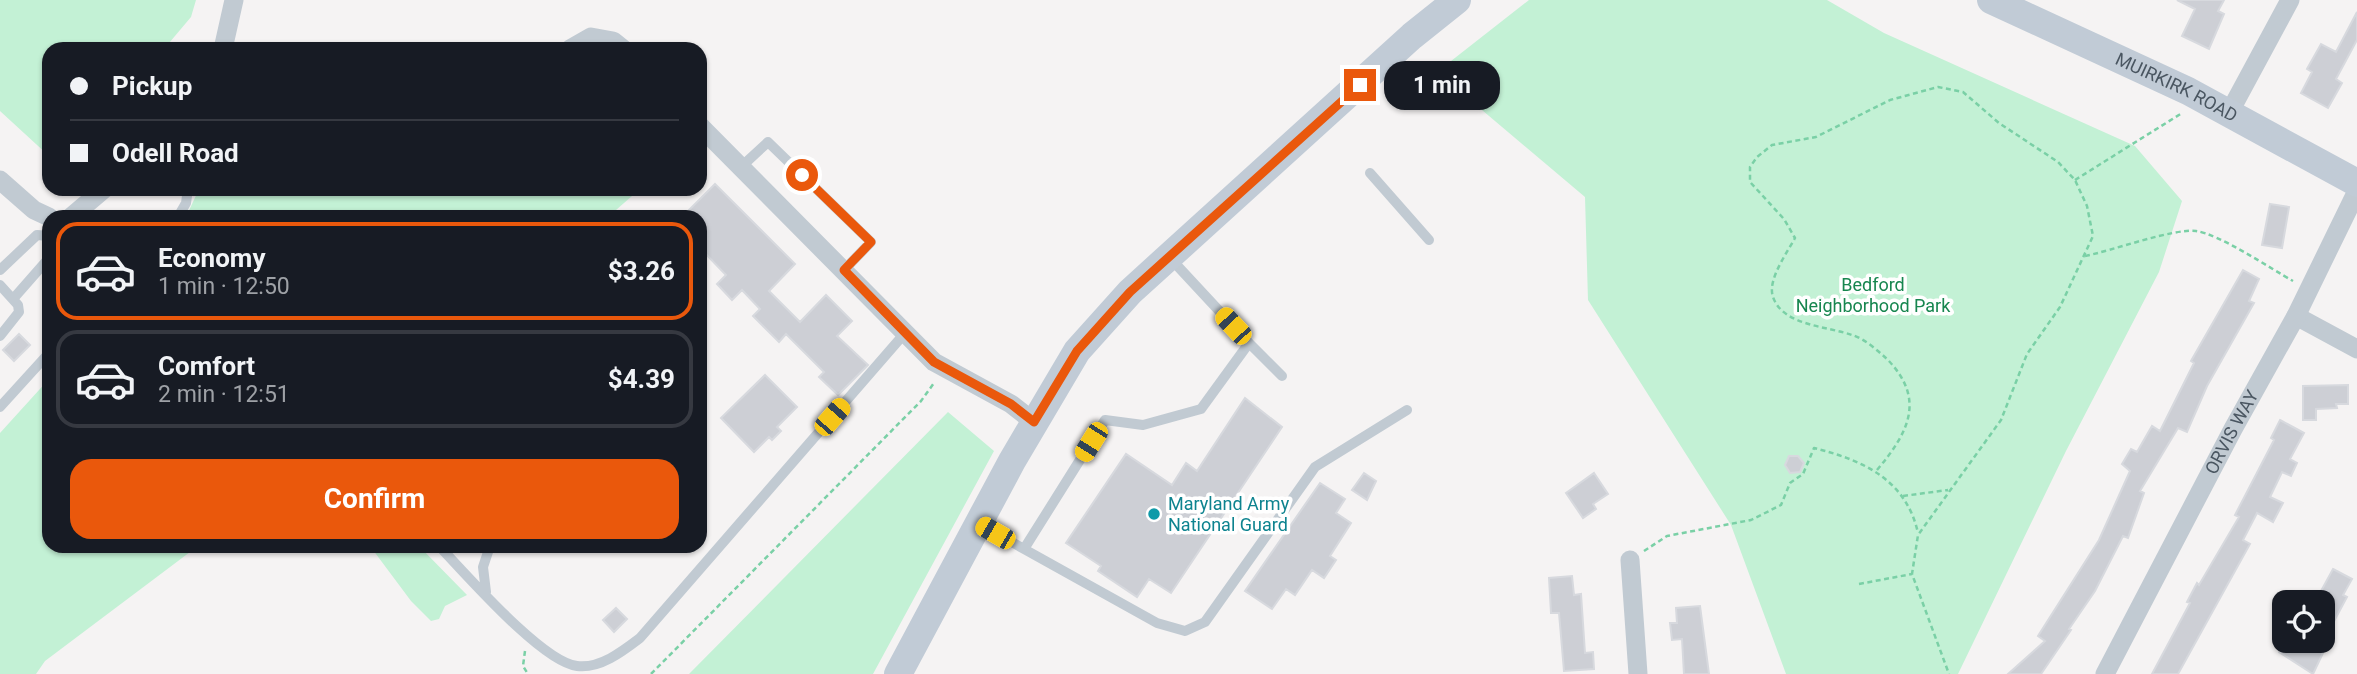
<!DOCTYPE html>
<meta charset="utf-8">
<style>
body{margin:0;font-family:Roboto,sans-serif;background:#20242c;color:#f1f3f6;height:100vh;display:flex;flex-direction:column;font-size:26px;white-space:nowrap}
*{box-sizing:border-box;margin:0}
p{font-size:23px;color:#9ea1a6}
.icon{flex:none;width:38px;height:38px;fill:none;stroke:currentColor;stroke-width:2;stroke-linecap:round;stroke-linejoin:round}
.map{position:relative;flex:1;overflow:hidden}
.sheet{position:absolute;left:42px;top:210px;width:665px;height:343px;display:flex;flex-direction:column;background:#171b24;border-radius:21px;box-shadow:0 2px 5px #0004}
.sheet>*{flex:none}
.top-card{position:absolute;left:42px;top:42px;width:665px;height:154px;border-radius:21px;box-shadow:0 2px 5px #0004;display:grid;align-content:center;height:154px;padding:0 28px;background:#171b24}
.controls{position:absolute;left:2272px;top:590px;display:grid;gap:14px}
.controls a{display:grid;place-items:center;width:63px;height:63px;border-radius:14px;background:#171b24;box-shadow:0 2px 5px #0004;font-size:35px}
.end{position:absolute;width:32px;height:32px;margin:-16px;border:9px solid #ea580c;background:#fff;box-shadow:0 0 0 4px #fff}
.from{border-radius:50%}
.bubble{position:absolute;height:49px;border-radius:21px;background:#171b24;box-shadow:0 2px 5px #0004;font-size:23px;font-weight:700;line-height:49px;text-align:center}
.car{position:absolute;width:21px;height:42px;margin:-21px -10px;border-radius:9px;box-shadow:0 0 5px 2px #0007;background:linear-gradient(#f5c518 24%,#345 0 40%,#f5c518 0 76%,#345 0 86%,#f5c518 0)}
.top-card b{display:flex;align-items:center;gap:24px;height:66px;font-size:26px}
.top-card b+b{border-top:2px solid #363941}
.top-card i{width:18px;height:18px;background:#f1f3f6}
ul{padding:12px 0 0;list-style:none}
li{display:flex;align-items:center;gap:21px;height:98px;margin:0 14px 10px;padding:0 14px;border:4px solid #363941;border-radius:21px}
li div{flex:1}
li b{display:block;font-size:26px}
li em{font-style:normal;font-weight:700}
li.active{border-color:#ea580c}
li>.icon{width:63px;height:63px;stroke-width:1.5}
.button{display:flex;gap:14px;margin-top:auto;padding:14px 28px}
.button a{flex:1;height:80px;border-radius:21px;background:#ea580c;color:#fff;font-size:28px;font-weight:700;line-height:80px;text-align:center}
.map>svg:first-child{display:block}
.green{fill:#c3f1d5}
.building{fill:#cdcfd5;stroke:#d7d9de;stroke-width:2}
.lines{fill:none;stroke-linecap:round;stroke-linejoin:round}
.path{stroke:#7ad0a6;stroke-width:2.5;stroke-dasharray:5 3.5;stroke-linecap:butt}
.lane{stroke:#c1cad2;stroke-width:10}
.street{stroke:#c1cad2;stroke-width:19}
.secondary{stroke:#c1cbd6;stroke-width:28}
.route{stroke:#ea580c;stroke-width:9}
.culture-dot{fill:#0f9aa8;stroke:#fff;stroke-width:2.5}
.labels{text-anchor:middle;stroke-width:7;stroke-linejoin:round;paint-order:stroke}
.street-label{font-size:18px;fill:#4a5661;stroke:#fff}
.park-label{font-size:18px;fill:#17864f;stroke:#fff}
.culture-label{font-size:18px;fill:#0d838f;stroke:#fff;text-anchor:start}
</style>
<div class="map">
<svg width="2357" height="674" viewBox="0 0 2357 674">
<rect width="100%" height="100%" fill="#f5f3f3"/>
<!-- green -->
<path class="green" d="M0 0H196L191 17 164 49H49V156L0 111Z
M1529 0H1827L1884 33 2135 146 2182 201 2159 272 2066 451 1958 674H1786L1731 525 1588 300 1585 197 1437 72Z
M199 189H640L608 217H186Z
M49 379V546H198L45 661 36 674H0V433Z
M948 412 994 451 873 674H689Z
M370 546H419L467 595 445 606 439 619 431 621 411 601Z"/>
<!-- building -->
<path class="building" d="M2177 0H2224L2218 11 2224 14 2209 49 2182 36 2195 9Z
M2357 12V40L2336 79 2342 83 2328 108 2301 93 2312 72 2307 69 2321 44 2336 52Z
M715 184 795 264 769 291 800 322 826 295 852 321 837 336 868 365 838 395 819 377 824 372 786 334 779 342 753 316 760 309 742 290 732 300 717 284 726 275 700 248V217H682Z
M2270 204 2289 207 2282 248 2262 245Z
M2243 270 2259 279 2249 301 2254 303 2207 386 2187 432 2178 428 2140 491 2144 493 2128 538 2123 536 2095 591 2069 629 2071 630 2041 674H2008L2045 641 2038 636 2099 540 2130 471 2122 464 2131 449 2137 452 2152 426 2160 431 2194 363 2191 361Z
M19 334 30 345 14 361 3 350Z
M765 375 797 407 777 427 781 431 772 440 769 437 754 452 721 418Z
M2348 385V404H2336L2337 408 2316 409V420H2303V386Z
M1245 398 1282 427 1171 593 1149 579 1137 597 1098 571 1101 566 1066 543 1126 454 1172 485 1186 463 1197 471Z
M2280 420 2304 433 2290 459 2297 463 2291 476 2282 472 2270 497 2283 503 2273 522 2257 513 2243 540 2250 544 2178 674H2152L2190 603 2187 602 2197 583 2199 585 2239 517 2235 515 2274 440 2271 438Z
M1789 456H1798L1804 463 1800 472 1790 473 1785 465Z
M1364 473 1376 481 1367 500 1352 490Z
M1594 473 1608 494 1593 504 1596 509 1583 518 1566 493Z
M1320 483 1345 499 1336 513 1351 523 1330 556 1336 560 1324 578 1312 570 1295 595 1286 589 1272 609 1245 591Z
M2333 569 2352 579 2343 595 2347 597 2324 640H2327L2321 652 2323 653 2313 674 2279 652 2284 640 2300 645 2303 640H2322V602H2315Z
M1572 576 1574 595 1581 594 1585 653 1593 652 1594 669 1564 671 1559 613H1551L1549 578Z
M1700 606 1709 674H1684L1682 639 1672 640 1670 623H1677L1676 608Z
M616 608 627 619 614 632 603 620Z"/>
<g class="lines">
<!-- path -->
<path class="path" d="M2075 180 2182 113
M2085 256C2111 251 2174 228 2196 231 2219 234 2270 268 2293 281
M1877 470C1909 432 1926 399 1887 359 1877 350 1865 339 1852 335 1827 326 1783 326 1773 297 1767 280 1787 253 1795 238L1784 219 1750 182V167L1757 157 1772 145 1816 137 1890 100 1938 87 1963 92 1999 123 2058 162 2075 180 2087 206 2093 236 2060 307 2027 354 2001 420 1918 535 1912 574 1949 674
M1903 496 1948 490
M1644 551 1667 536 1751 520 1781 505 1790 483 1803 474 1814 448C1862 460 1906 479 1918 533
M1859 584 1912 574
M525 651 523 666 528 674
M651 674 921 401 934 383"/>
<!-- lane -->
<path class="lane" d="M741 167 768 142 871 242 844 270
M1370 173 1429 240
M178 217 186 203 188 189
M0 270 37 235 49 236
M0 285 18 305 19 312 0 336
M13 299 49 258
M1249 343 1282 376
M0 407 49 353
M982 525 1024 549 1105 420 1143 425 1201 409 1249 343 1171 259
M439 546C466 574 542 662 577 666 600 669 623 651 640 638L905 333
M1024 549 1157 623 1185 631 1205 622 1315 467 1407 410
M486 592 483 567 490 546"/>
<!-- street -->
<g class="street">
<path d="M223 49 234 0"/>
<path d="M570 49 591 37 613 41 623 49"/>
<path d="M2228 115 2290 0"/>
<path d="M700 126 934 362 1011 404 1034 422"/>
<path d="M0 180 34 210 49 217"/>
<path d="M71 217 104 189"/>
<path d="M2296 316 2357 349"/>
<path d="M1630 560 1638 674"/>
<path id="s1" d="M2105 674 2233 429 2296 316 2357 191"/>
</g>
<!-- secondary -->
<g class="secondary">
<path id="s2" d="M1991 0 2188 91 2357 183"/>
<path d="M898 674 1012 461 1077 351 1130 292 1412 36 1457 0"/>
</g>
</g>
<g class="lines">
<!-- route -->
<path class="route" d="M802 175 871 242 844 270 934 362 1011 404 1034 422 1077 351 1130 292 1360 85"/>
</g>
<!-- markers -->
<circle class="culture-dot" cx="1154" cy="514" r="7"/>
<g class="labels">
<!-- street labels -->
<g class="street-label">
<text dy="6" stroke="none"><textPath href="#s2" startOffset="205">MUIRKIRK ROAD</textPath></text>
<text dy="6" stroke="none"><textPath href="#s1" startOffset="273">ORVIS WAY</textPath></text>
</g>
<!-- park labels -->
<g class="park-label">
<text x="1873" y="291">Bedford<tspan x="1873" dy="21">Neighborhood Park</tspan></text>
</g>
<!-- culture labels -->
<g class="culture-label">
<text x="1168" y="510">Maryland Army<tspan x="1168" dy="21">National Guard</tspan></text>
</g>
</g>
</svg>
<div class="controls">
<a><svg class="icon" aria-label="locate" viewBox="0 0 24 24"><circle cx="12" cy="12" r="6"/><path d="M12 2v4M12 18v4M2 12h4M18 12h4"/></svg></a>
</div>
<i class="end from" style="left:802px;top:175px"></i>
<i class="end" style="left:1360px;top:85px"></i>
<div class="bubble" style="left:1384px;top:61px;width:116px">1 min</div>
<i class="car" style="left:1233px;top:326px;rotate:317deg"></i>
<i class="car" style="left:832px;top:417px;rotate:41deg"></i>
<i class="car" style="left:1091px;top:442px;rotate:212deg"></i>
<i class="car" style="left:995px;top:533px;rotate:300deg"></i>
<div class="top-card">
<b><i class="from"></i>Pickup</b>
<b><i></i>Odell Road</b>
</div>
<section class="sheet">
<ul>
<li class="active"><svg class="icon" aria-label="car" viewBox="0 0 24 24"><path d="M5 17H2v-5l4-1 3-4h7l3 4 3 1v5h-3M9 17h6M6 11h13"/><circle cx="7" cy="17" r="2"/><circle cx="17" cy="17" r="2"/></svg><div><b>Economy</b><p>1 min · 12:50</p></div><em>$3.26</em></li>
<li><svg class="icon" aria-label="car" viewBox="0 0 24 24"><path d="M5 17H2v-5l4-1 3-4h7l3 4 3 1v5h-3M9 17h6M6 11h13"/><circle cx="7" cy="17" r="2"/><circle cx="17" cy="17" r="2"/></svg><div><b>Comfort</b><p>2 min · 12:51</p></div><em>$4.39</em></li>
</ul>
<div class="button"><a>Confirm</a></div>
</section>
</div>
